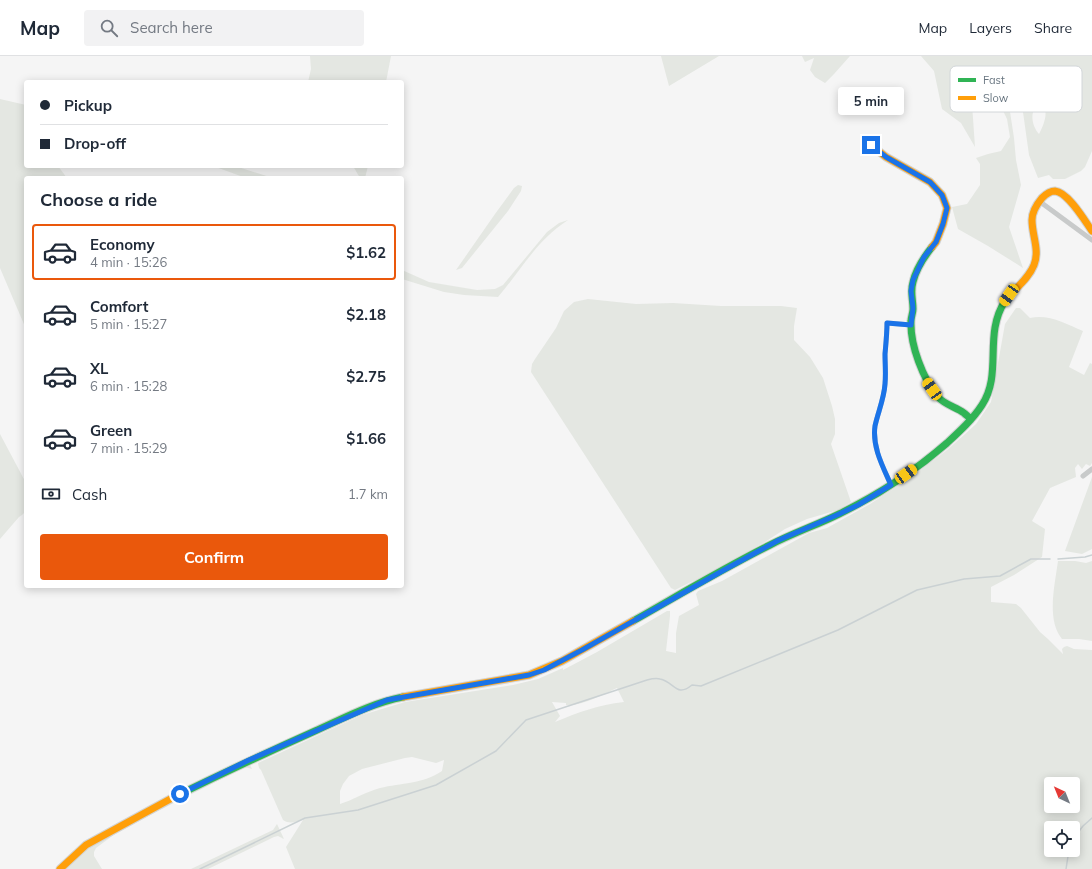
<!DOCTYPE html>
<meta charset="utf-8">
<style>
body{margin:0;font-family:Mulish,sans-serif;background:#f2f2f3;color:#1f2937;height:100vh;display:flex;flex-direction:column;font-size:15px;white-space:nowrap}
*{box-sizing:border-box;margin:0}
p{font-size:13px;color:#747a83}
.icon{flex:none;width:22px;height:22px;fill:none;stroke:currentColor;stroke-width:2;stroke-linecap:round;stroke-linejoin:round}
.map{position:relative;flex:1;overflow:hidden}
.panel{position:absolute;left:24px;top:120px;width:380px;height:412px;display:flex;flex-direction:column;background:#fff;border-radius:4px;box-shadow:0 2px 10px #0003}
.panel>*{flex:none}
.hud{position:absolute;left:24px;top:24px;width:380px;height:88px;border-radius:4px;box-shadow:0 2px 10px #0003;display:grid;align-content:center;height:88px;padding:0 16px;background:#fff}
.needle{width:26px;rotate:317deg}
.tools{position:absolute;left:1044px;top:721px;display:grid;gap:8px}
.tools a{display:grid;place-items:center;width:36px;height:36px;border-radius:4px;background:#fff;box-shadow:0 2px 10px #0003;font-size:20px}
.end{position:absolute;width:18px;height:18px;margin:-9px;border:5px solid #1a73e8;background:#fff;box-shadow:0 0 0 2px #fff}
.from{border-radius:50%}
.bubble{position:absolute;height:28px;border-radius:4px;background:#fff;box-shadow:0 2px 10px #0003;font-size:13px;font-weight:700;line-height:28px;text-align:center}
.car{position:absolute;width:12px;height:24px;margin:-12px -6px;border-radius:5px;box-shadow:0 0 3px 1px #0007;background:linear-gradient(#f5c518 24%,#345 0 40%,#f5c518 0 76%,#345 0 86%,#f5c518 0)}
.hud b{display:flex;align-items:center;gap:14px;height:38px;font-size:15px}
.hud b+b{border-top:1px solid #e0e1e3}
.hud i{width:10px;height:10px;background:#1f2937}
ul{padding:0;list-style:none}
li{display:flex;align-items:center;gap:12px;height:56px;margin:0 8px 6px;padding:0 8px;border:2px solid transparent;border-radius:4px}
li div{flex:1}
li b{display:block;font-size:15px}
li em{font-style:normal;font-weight:700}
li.on{border-color:#ea580c}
li>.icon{width:36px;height:36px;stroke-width:1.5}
h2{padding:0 16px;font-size:18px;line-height:48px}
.pay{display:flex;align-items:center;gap:10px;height:44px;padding:0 16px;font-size:15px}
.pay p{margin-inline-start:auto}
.action{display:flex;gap:8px;margin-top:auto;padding:8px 16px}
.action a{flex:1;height:46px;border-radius:4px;background:#ea580c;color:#fff;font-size:16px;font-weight:700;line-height:46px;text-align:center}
header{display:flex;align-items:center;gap:24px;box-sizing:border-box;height:56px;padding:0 20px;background:#fff;border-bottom:1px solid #e0e1e3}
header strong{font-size:19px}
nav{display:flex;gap:22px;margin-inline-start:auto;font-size:14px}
.search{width:280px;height:36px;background:#f2f2f3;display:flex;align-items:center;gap:10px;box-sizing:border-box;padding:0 14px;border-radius:4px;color:#747a83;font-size:15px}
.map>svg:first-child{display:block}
.green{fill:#e4e7e2;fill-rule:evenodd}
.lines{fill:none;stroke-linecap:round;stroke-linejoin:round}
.stream{stroke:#cad1d3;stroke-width:1.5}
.fast-casing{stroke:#d2d3d3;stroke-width:9}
.slow-casing{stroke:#d2d3d3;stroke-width:9}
.street{stroke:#c8caca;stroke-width:5}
.fast{stroke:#30b455;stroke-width:7}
.slow{stroke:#ff9f0a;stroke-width:7}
.route{stroke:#1a73e8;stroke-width:5}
.key{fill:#fff;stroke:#d2d6d9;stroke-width:1}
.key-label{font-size:11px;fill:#697681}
</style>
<header>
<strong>Map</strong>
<div class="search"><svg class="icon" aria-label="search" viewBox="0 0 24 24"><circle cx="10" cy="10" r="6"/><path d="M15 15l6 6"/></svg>Search here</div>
<nav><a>Map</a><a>Layers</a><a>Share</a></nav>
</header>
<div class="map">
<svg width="1092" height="813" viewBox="0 0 1092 813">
<rect width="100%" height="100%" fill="#f5f5f5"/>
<!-- green -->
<path class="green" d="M310 0H391L386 26H308L311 13Z
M661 0H719L669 30Z
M802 0H850L834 18 825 27 815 21 810 14 814 2 805 6Z
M921 0H1092V95L1085 111 1081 115 1065 123H1053L1049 119 1038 122 1029 99 1022 49 1018 47 1009 49 1014 82 1016 104 1021 129 1009 171 1023 212 988 190 958 173 952 151 967 148 980 129V108L976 102 988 98 1001 95 1010 81 1007 63 994 36 985 32 975 39 972 48 975 91 961 67 942 53 934 15ZM1038 49C1052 50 1043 71 1039 78 1032 70 1029 56 1038 49Z
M0 43 26 49V110H58L67 122H26V273L0 212Z
M213 110H235L273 122H246Z
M353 110H368L365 122H360Z
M518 129 522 130 521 135 508 155 462 212 456 214 495 158 514 132Z
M568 164C537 184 521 214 498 241L464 239 444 236 402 223V214L429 226 477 234 495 233 503 229 547 176 559 167Z
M588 243 636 248 673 247 721 250H781L797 252 794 270V284L810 301 823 322 832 350 835 363V378L831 388 851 446 838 454 807 463 785 473 765 486 697 524 693 525 675 534 671 532 531 316 532 308 535 303 556 272 564 255 574 246Z
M1016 252H1020L1030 262C1049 258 1066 268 1083 275L1069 311 1084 319 1090 307 1092 308V407L1090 410 1086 408 1082 413 1078 408 1075 412 1076 421 1050 432 1032 465 1045 473 1042 501 1014 519 991 531V546L1016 548 1021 552 1040 576 1048 583 1063 598 1062 593 1064 591 1067 590 1074 593 1092 594V813H295L286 791 303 764C295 765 291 769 283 764L261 714 259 712 258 707 362 659 405 646 513 629 538 623 563 612V614L597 596 667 555H670V560L666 595 676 597V577L679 560 699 549 696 538 698 535 722 525 809 477 827 472 870 448 910 422 947 394 965 378 976 368 991 346 1005 268ZM617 632 624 646C598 649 579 656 555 666L560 660 552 646 566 647V649C580 651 604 638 617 632ZM412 701 436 707 444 704 442 715C423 728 401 727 380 732 365 736 353 744 340 748V735L343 728 349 720 362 713 405 702ZM1051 728H1073V750H1051ZM1051 772H1073V794H1051Z
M0 378 26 427 25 441 26 455 22 459 19 461 0 483Z
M1092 421V493L1082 498 1065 495Z
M1058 505H1075L1086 507 1092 505V585L1079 583H1062C1046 564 1055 528 1058 505Z
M247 708 250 709 252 713 245 711 152 758 115 778 96 792 94 796V800L102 813H65L87 791 158 751Z
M277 768 284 783 278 780 274 781 208 813H191L273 774Z"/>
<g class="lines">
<!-- stream -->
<path class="stream" d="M1058 503 1085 501 1092 499
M1073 783 1083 770 1092 762
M200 813 305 762 358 754 436 729 496 695 526 664 647 624C651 623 656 622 660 623 675 626 676 642 692 629L701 630 838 574 917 534 964 523 1000 520 1031 503H1050
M1066 813 1069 794"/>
<!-- fast casing -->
<g class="fast-casing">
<path id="fast" d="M932 191C924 201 916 213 913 226 910 236 913 243 913 253 913 257 911 261 911 265 910 289 923 323 938 341 945 349 956 351 964 357 966 359 969 361 971 363
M633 565C679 539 724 512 770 489 793 477 817 469 839 458 878 439 915 415 947 387 960 375 973 363 982 349 1003 317 983 279 1005 245
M174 741C221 718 268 696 315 675 344 662 372 647 403 641"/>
</g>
<!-- slow casing -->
<g class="slow-casing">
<path id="slow" d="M871 89 886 101 930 126 942 139 947 152 943 168 936 186 932 191
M1005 245C1014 233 1028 224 1034 209 1040 194 1032 180 1032 164 1032 156 1037 148 1042 142 1045 139 1050 135 1055 135 1068 136 1085 165 1092 175
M403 641 529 619 562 605 633 565
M60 813 86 789 174 741"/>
</g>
<!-- street -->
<path class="street" d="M1039 145 1092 184
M1083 420 1092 413
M891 429C883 411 872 391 875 370 878 356 884 343 885 328 886 318 885 308 885 298 886 287 887 277 887 267L911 269"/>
<!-- fast -->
<use href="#fast" class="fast"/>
<!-- slow -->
<use href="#slow" class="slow"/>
</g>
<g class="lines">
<!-- route -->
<path class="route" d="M180 738 249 704 387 644 529 619 544 614 582 594 724 514 779 484 837 459 858 449 891 429C883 411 872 391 875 370 878 356 884 343 885 328 886 318 885 308 885 298 886 287 887 277 887 267L911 269 913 252 911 235 913 224 924 201 936 186 943 168 947 152 942 139 930 126 886 101 871 89"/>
</g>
<!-- legend -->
<rect x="950" y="10" width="132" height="46" rx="6" class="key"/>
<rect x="958" y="22" width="18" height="4" fill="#30b455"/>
<rect x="958" y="40" width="18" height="4" fill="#ff9f0a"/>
<g class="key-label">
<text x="983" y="28">Fast</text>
<text x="983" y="46">Slow</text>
</g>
</svg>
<div class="tools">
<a><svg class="needle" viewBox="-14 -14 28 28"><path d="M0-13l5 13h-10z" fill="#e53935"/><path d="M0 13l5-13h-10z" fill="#747a83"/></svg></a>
<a><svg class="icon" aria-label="locate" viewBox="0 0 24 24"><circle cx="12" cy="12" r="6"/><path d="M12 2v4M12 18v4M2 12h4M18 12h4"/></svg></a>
</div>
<i class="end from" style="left:180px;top:738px"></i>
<i class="end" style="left:871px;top:89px"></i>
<div class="bubble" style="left:838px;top:31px;width:66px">5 min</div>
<i class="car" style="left:1009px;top:239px;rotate:215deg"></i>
<i class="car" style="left:932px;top:333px;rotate:325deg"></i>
<i class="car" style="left:906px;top:418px;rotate:55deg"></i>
<div class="hud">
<b><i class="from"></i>Pickup</b>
<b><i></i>Drop-off</b>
</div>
<section class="panel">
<h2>Choose a ride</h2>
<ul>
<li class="on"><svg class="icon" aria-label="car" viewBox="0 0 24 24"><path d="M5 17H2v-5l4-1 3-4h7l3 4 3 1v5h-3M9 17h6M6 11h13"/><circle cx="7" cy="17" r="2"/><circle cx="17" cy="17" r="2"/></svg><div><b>Economy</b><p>4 min · 15:26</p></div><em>$1.62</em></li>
<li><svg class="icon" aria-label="car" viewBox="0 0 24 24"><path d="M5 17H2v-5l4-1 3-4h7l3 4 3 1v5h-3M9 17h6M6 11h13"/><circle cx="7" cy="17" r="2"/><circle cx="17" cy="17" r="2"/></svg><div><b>Comfort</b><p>5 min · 15:27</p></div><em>$2.18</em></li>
<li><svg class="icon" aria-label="car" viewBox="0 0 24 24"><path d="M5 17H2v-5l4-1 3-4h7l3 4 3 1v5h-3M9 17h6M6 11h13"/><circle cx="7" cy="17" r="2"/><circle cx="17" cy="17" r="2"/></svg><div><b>XL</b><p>6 min · 15:28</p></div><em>$2.75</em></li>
<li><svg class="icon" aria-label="car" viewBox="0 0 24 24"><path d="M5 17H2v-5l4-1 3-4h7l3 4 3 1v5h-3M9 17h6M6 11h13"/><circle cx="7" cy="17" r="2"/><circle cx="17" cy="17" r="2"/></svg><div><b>Green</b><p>7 min · 15:29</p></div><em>$1.66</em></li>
</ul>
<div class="pay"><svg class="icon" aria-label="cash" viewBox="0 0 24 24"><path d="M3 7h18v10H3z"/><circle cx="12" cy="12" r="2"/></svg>Cash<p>1.7 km</p></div>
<div class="action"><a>Confirm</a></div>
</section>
</div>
